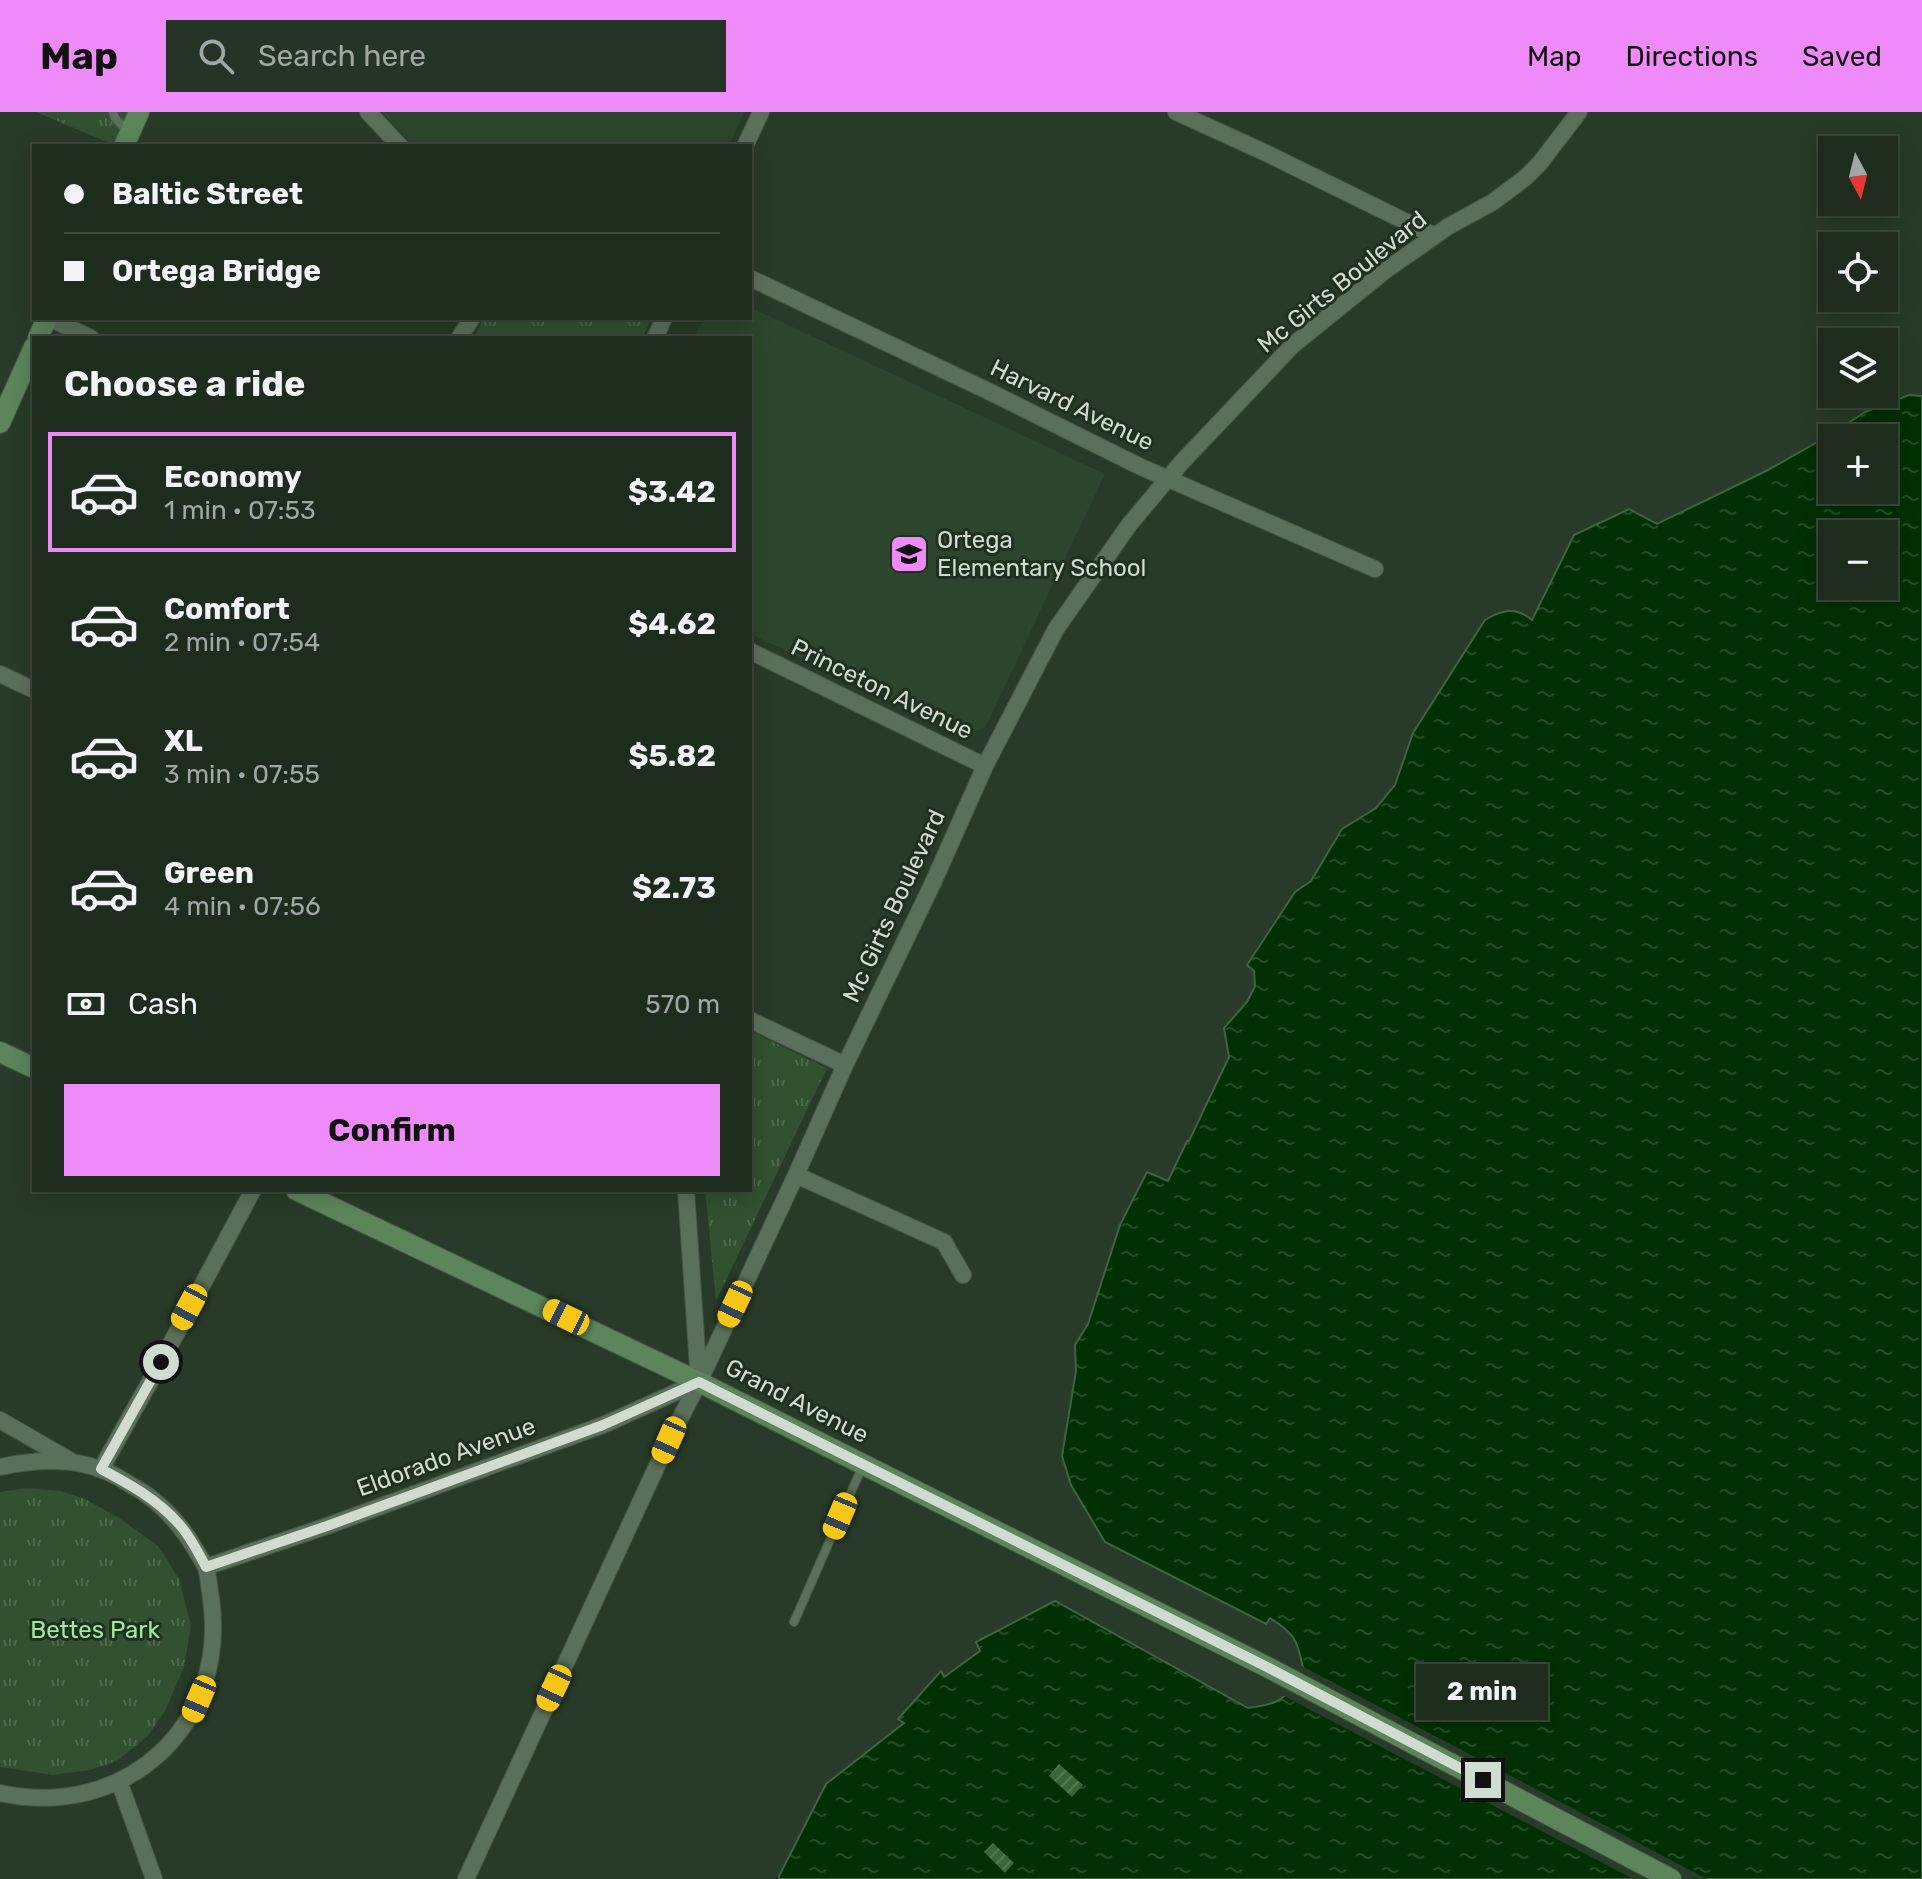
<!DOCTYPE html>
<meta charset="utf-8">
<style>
body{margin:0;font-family:Rubik,sans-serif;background:#263427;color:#f1f3f6;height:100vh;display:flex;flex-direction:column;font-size:30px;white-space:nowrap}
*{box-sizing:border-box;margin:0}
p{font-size:26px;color:#a1a7a4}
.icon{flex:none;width:44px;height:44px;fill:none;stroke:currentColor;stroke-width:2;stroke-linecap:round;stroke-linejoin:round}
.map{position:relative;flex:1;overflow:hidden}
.details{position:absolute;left:32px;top:224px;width:720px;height:856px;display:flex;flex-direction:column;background:#1e2c1e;border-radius:0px;box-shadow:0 4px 20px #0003,0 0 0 2px #3c483c}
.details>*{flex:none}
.hud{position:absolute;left:32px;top:32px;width:720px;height:176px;border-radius:0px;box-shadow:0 4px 20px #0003,0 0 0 2px #3c483c;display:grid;align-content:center;height:176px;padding:0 32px;background:#1e2c1e}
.needle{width:52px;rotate:173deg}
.fabs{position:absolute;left:1818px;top:24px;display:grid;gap:16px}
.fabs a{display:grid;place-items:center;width:80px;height:80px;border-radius:0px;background:#1e2c1e;box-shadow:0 4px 20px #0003,0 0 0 2px #3c483c;font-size:40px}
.end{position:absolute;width:36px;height:36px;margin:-18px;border:10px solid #d0dcd0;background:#111;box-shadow:0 0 0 4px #111}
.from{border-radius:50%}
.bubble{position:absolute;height:56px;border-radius:0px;background:#1e2c1e;box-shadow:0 4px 20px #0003,0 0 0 2px #3c483c;font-size:26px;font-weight:700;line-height:56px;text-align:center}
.car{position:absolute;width:24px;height:48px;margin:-24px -12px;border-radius:10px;box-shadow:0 0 6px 2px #0007;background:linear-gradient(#f5c518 24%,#345 0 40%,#f5c518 0 76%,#345 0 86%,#f5c518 0)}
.hud b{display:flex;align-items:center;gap:28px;height:76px;font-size:30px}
.hud b+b{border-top:2px solid #3c483c}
.hud i{width:20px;height:20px;background:#f1f3f6}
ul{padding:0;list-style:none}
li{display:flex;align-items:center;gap:24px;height:120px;margin:0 16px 12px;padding:0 16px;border:4px solid transparent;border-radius:0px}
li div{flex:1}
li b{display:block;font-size:30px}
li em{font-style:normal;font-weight:700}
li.current{border-color:#ee8bf8}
li>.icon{width:72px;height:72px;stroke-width:1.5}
h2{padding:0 32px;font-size:36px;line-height:96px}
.pay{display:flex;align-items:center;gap:20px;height:88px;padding:0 32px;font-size:30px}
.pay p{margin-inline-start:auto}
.action{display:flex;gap:16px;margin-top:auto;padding:16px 32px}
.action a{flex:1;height:92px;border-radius:0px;background:#ee8bf8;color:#111;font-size:32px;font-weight:700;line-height:92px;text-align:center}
header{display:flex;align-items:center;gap:48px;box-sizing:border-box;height:112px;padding:0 40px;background:#ee8bf8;color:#111}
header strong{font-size:38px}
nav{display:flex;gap:44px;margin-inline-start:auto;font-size:28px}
.search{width:560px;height:72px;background:#263427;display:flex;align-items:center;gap:20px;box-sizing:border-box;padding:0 28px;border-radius:0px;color:#a1a7a4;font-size:30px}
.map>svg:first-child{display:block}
.built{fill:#2c452c}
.park{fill:url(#park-tufts)}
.water{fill:url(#water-ripples);stroke:#3e6440;stroke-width:2;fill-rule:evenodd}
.pier{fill:#283b28}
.building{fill:url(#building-hatch)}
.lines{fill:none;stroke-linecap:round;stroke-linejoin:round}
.service-casing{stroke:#465646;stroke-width:10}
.minor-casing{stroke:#465646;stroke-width:18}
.secondary-casing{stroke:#465646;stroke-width:22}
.service{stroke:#5b705a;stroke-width:8}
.minor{stroke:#5b705a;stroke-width:16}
.secondary{stroke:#5c855b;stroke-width:20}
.route{stroke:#d0dcd0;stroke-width:10}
.labels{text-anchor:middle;stroke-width:6;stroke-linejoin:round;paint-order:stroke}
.street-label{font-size:24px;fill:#d0dcd0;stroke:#1e311e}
.poi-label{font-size:24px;fill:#d0dcd0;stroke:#1e311e;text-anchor:start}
.park-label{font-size:24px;fill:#a2e8a1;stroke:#1e311e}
</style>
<header>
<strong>Map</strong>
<div class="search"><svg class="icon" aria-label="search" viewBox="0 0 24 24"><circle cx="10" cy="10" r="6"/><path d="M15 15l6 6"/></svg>Search here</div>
<nav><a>Map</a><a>Directions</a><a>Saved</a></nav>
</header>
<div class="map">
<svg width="1922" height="1767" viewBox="0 0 1922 1767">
<defs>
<pattern id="park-tufts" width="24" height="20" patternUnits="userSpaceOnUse" patternTransform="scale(2)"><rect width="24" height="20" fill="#315130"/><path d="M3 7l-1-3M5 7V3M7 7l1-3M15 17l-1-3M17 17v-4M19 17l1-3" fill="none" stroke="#4e694d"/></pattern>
<pattern id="water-ripples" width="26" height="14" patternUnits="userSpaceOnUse" patternTransform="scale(2)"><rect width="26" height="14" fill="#003003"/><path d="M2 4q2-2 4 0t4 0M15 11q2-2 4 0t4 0" fill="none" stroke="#244d27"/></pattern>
<pattern id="building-hatch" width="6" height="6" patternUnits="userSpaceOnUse" patternTransform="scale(2)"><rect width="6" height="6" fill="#376637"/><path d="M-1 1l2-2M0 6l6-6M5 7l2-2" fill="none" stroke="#537b53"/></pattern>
</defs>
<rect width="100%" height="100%" fill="#283b28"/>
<!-- built -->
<path class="built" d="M382 0H744L729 34H413Z
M750 195 1105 362 985 616 965 622 750 522V226H694L704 206H750Z"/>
<!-- park -->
<path class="park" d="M36 0H129L114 33Z
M483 206H652L642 226H474Z
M750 919 827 956 716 1189 705 1078H750Z
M27 1376 61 1379 85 1387 119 1406 158 1434 179 1467 191 1514 184 1555 166 1597 148 1624 117 1649 90 1658 53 1663 0 1655V1380Z"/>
<!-- water -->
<path class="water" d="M1909 283 1922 284V1767H780L779 1764 826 1672 904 1611 898 1607 941 1559 944 1565 980 1539 976 1530 1055 1489 1248 1596C1286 1591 1285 1586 1303 1555 1297 1527 1294 1521 1270 1506L1266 1512 1105 1430 1071 1373 1062 1344 1076 1259 1075 1233 1088 1212 1120 1113 1147 1060 1168 1069 1187 1029H1189L1229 945 1224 916 1247 890 1255 874 1254 859 1247 853 1295 780 1311 769 1342 717 1376 696 1395 673 1413 621 1485 508C1503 497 1516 495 1532 508L1574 423 1629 397 1657 412 1768 358 1835 320 1865 300ZM1832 326H1884V378H1832ZM1832 422H1884V474H1832Z"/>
<!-- pier -->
<path class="pier" d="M1298 1552 1707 1767H1633L1282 1583Z"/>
<!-- building -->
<path class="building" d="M1059 1652 1083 1673 1072 1685 1049 1664Z
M993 1731 1014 1751 1005 1761 984 1740Z"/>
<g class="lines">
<!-- service casing -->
<g class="service-casing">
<path id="service" d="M113 0 115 6 129 21
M794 1510 863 1353"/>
</g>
<!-- minor casing -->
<g class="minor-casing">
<path id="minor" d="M368 0 400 34
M1176 0 1266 41 1435 124
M745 34 761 0
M750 166 988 279 1141 355 1375 457
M49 206 91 226
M459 226 472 206
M655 226 664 206
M750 539 985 654
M0 562 34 578
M750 908 845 953
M796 1063 944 1130 963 1163
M0 1308 71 1349
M0 1355C32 1348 72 1345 102 1358 112 1361 121 1367 129 1372 158 1387 181 1412 197 1440 200 1445 204 1451 206 1456 209 1465 209 1477 211 1486 229 1614 126 1708 0 1681
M101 1357 161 1250 253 1078
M206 1455 327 1414 603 1313 699 1270 686 1078
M119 1669 154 1767
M466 1767 669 1328 699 1270 796 1063 845 953 932 773 985 654 1056 517 1129 413 1181 351 1293 233 1386 158 1449 114 1493 90 1525 66 1540 51 1579 0"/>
</g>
<!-- secondary casing -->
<g class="secondary-casing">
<path id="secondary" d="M124 34 139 0
M38 226 47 206
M0 311 34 235
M0 940 34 956
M296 1078 699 1270 1269 1556 1671 1767"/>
</g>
<!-- service -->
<use href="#service" class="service"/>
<!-- minor -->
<use href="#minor" class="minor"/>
<!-- secondary -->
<use href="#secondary" class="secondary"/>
</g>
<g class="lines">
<!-- route -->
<path class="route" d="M161 1250 101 1357C129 1372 157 1387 179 1412 190 1424 198 1440 206 1455L327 1414 603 1313 699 1270 1269 1556 1483 1668"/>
</g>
<!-- icons -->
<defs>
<g id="school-square" transform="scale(2)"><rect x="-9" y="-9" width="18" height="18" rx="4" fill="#ee8bf8" stroke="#1e311e"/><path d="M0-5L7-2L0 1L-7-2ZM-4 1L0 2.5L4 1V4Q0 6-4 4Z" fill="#111"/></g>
</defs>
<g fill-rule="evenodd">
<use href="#school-square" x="909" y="442"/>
</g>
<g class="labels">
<!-- street labels -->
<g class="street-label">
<text transform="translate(1342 170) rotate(-39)" y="8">Mc Girts Boulevard</text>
<text transform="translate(1072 293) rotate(26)" y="8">Harvard Avenue</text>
<text transform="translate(882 577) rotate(26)" y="8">Princeton Avenue</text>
<text transform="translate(894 794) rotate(-65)" y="8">Mc Girts Boulevard</text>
<text transform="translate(797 1289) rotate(27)" y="8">Grand Avenue</text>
<text transform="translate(446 1345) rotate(-20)" y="8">Eldorado Avenue</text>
</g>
<!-- poi labels -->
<g class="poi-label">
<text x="937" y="436">Ortega<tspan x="937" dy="28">Elementary School</tspan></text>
</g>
<!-- park labels -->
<g class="park-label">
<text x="95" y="1526">Bettes Park</text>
</g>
</g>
</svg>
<div class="fabs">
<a><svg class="needle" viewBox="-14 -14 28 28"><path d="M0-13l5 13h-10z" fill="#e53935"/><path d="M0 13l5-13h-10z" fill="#a1a7a4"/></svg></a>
<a><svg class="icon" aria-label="locate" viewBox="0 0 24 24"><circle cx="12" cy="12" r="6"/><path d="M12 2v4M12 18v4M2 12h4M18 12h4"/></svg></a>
<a><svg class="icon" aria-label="layers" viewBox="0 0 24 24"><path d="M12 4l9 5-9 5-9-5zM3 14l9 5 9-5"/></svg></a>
<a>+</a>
<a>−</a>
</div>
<i class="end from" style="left:161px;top:1250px"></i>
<i class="end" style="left:1483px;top:1668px"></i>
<div class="bubble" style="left:1416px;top:1552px;width:132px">2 min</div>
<i class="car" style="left:735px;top:1192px;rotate:205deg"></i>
<i class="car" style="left:189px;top:1195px;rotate:208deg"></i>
<i class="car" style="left:566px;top:1205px;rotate:296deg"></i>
<i class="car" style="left:669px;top:1328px;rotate:204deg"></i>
<i class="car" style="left:840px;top:1404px;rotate:203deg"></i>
<i class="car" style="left:554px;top:1576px;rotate:205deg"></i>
<i class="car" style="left:199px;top:1587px;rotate:203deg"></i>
<div class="hud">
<b><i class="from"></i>Baltic Street</b>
<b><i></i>Ortega Bridge</b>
</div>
<section class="details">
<h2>Choose a ride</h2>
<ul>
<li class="current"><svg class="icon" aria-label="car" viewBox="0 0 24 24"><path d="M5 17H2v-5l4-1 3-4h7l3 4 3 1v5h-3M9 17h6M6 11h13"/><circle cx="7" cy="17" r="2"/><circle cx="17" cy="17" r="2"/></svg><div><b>Economy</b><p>1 min · 07:53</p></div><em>$3.42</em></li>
<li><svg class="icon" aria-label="car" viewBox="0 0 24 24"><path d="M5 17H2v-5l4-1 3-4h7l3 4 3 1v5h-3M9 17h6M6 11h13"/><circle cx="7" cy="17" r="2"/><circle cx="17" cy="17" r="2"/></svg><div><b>Comfort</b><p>2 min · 07:54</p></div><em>$4.62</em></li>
<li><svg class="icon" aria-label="car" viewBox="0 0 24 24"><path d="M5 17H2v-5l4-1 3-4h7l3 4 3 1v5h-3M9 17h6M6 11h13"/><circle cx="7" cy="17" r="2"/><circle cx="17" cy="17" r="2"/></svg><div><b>XL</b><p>3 min · 07:55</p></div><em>$5.82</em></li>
<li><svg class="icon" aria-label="car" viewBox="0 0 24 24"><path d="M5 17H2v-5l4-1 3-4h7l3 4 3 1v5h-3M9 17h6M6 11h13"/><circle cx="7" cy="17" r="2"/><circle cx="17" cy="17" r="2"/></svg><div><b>Green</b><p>4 min · 07:56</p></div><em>$2.73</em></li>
</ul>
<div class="pay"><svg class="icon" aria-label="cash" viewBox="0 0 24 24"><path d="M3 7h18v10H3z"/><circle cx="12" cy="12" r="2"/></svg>Cash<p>570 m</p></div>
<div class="action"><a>Confirm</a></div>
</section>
</div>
